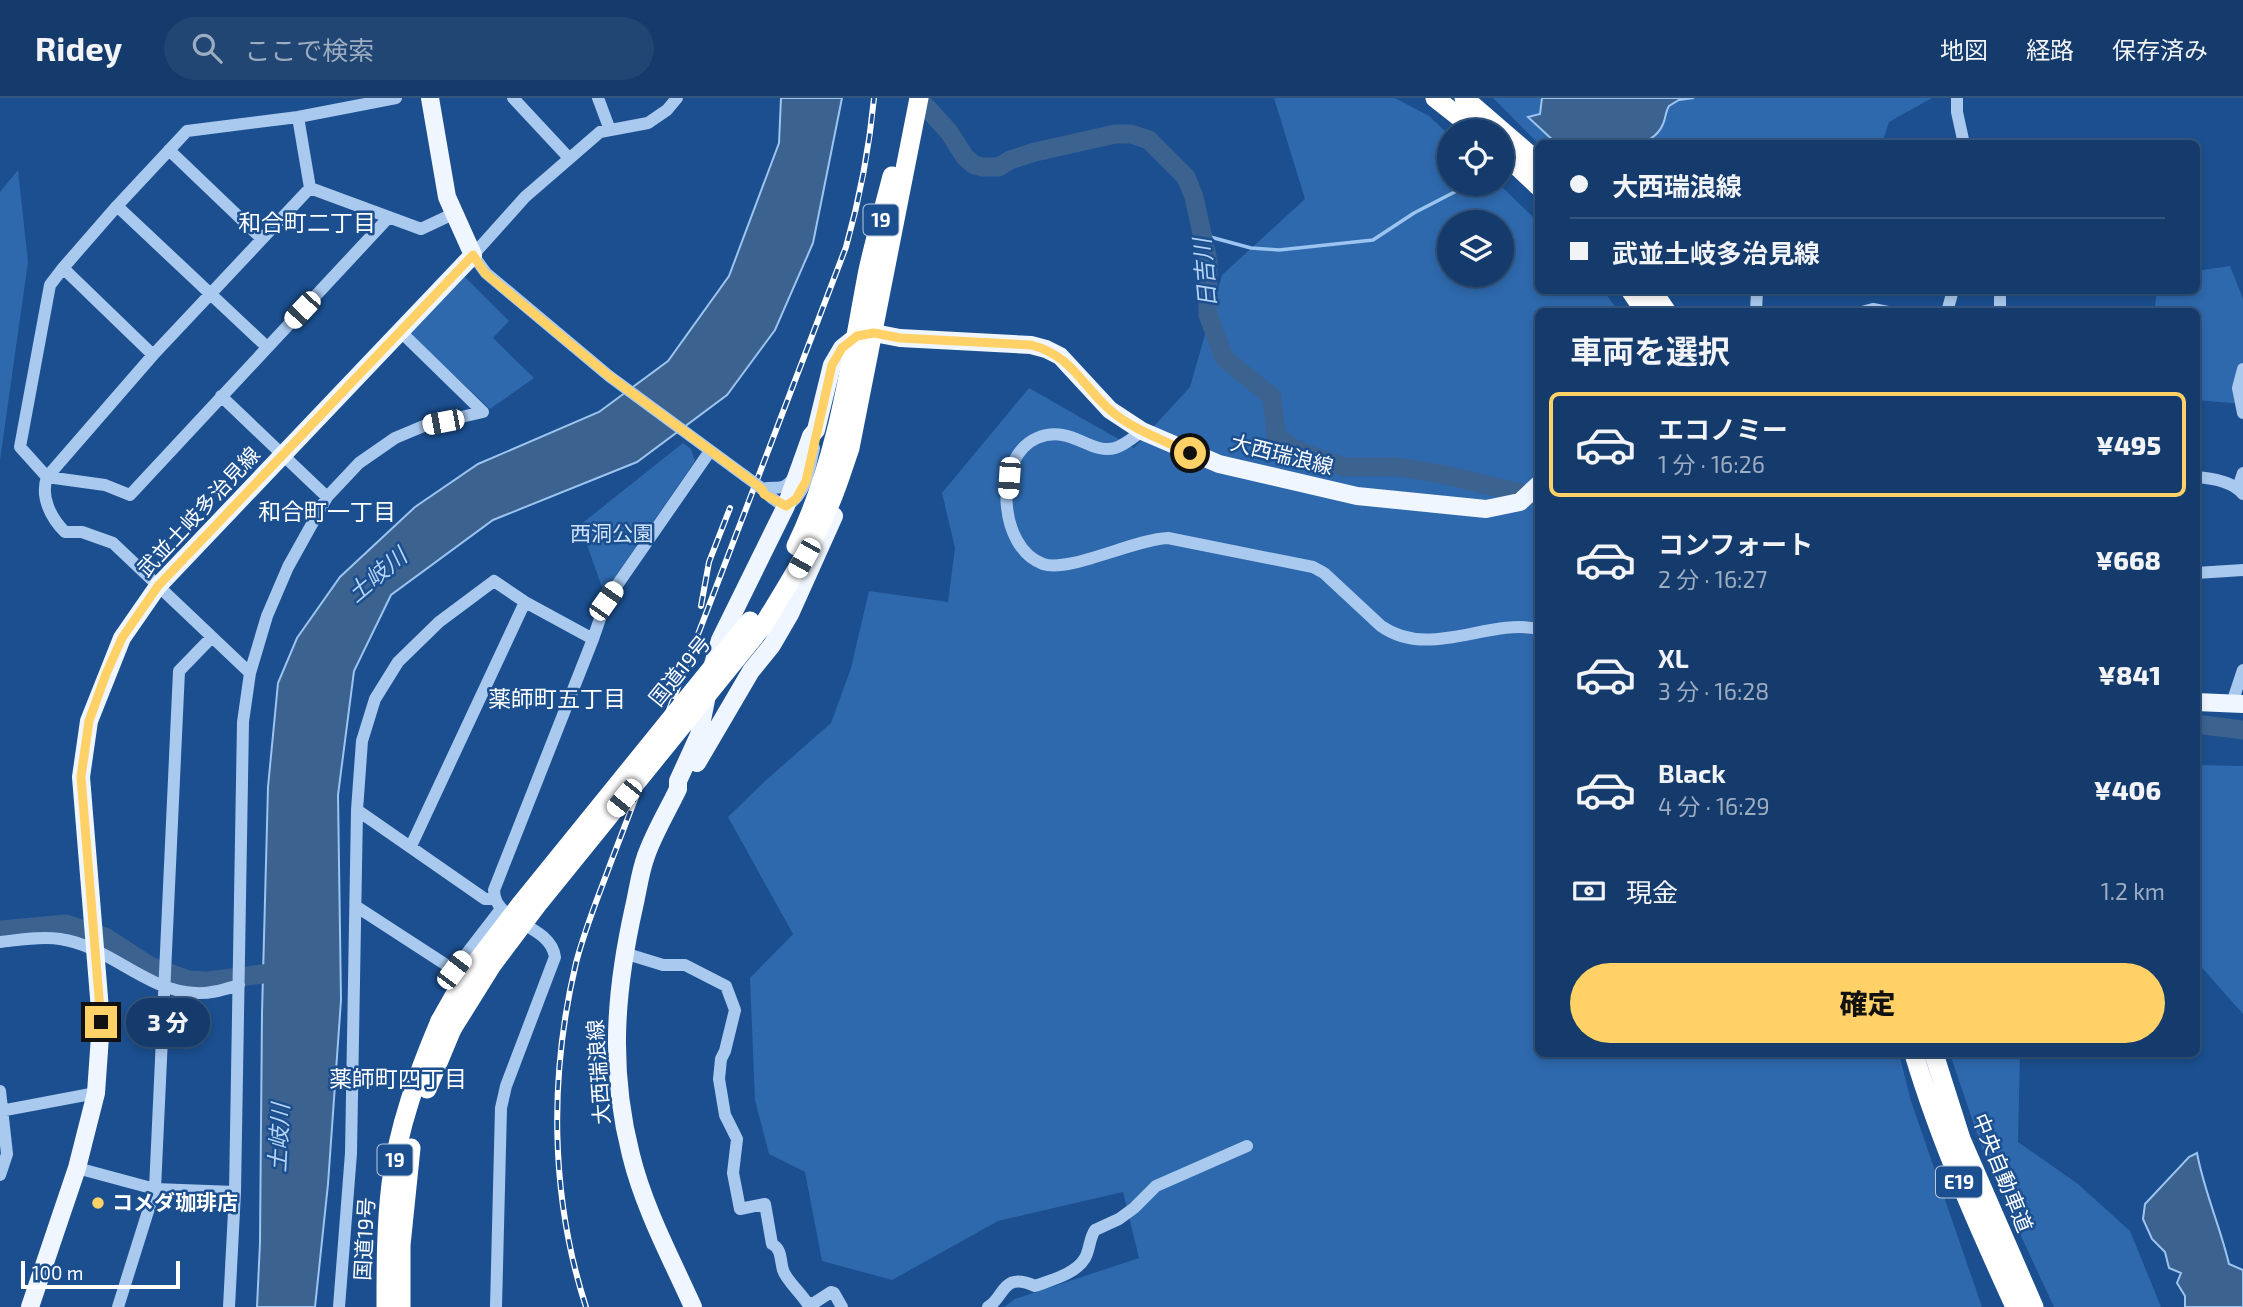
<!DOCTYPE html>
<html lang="ja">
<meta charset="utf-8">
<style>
body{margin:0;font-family:"Exo 2","Noto Sans JP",sans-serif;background:#214673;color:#f1f3f6;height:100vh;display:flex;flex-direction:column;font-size:26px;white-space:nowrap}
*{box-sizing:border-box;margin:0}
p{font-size:23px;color:#9dadc1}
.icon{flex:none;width:38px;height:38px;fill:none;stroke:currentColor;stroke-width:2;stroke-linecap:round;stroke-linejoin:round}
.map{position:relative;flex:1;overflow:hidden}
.panel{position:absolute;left:1535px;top:210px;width:665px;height:749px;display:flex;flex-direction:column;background:#143b6b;border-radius:10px;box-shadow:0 4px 10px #0003,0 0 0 2px #33557e}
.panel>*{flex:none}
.top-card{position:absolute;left:1535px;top:42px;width:665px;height:154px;border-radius:10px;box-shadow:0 4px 10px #0003,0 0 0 2px #33557e;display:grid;align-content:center;height:154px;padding:0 35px;background:#143b6b}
.controls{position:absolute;left:1437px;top:21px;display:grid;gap:14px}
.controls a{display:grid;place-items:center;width:77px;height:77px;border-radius:50%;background:#143b6b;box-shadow:0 4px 10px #0003,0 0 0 2px #33557e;font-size:35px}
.scale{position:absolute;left:21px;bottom:18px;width:159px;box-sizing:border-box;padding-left:7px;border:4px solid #fff;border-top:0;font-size:19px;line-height:24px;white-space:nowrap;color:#fff;-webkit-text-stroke:5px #1b4f8f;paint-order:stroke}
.end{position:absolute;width:32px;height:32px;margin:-16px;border:9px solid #ffd166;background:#111;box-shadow:0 0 0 4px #111}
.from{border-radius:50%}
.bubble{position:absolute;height:49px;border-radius:24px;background:#143b6b;box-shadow:0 4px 10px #0003,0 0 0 2px #33557e;font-size:23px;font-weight:800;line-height:49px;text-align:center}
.car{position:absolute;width:21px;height:42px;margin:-21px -10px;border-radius:9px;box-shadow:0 0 5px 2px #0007;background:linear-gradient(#fff 24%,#345 0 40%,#fff 0 76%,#345 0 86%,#fff 0)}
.top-card b{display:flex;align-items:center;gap:24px;height:66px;font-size:26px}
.top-card b+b{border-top:2px solid #33557e}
.top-card i{width:18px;height:18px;background:#f1f3f6}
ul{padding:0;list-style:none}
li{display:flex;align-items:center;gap:21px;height:105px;margin:0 14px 10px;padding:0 21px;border:4px solid transparent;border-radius:10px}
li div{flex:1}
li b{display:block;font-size:26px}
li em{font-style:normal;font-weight:800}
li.on{border-color:#ffd166}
li>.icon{width:63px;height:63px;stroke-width:1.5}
h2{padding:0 35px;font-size:32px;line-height:84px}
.pay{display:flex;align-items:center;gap:18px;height:77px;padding:0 35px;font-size:26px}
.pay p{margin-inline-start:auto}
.action{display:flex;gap:14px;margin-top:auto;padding:14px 35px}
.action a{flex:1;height:80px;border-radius:42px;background:#ffd166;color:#111;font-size:28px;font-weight:800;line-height:80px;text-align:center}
header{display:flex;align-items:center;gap:42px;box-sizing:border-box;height:98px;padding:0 35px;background:#143b6b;border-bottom:2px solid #33557e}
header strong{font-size:33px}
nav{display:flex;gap:38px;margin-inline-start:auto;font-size:24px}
.search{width:490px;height:63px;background:#214673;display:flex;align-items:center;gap:18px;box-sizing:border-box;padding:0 24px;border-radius:38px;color:#9dadc1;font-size:26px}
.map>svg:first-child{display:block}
.green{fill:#2e69ad;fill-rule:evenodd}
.water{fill:#3c6290;stroke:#9cc4f0;stroke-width:2}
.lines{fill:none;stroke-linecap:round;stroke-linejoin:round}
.stream{stroke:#9cc4f0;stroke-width:3.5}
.river{stroke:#3c6290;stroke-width:19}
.minor{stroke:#a9c9ee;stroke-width:12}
.major{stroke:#f0f6ff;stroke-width:18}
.highway{stroke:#fff;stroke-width:19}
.rail-casing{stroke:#fff;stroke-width:6}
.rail{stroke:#1b4f8f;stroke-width:3.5;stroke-dasharray:10;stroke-linecap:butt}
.minor-bridge{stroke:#a9c9ee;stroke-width:12}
.highway-bridge{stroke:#fff;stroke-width:19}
.route{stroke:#ffd166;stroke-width:9}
.poi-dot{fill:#ffd166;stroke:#1b4f8f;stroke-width:2.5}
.labels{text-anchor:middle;stroke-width:5;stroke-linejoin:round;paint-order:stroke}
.shield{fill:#1b4f8f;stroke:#bbcadd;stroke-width:2}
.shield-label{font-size:19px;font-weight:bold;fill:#fff}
.street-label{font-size:21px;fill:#fff;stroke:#1b4f8f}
.park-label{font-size:21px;fill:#cfe3fa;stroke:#1b4f8f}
.poi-label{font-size:21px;font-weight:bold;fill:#fff;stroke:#1b4f8f;text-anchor:start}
.neighbourhood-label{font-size:23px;fill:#fff;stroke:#1b4f8f}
.water-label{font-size:23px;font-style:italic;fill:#b5d3f5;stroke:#1b4f8f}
</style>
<header>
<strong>Ridey</strong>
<div class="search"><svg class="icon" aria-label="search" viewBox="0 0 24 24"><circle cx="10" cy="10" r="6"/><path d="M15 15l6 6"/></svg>ここで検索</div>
<nav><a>地図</a><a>経路</a><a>保存済み</a></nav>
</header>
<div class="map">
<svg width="2243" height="1209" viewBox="0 0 2243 1209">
<rect width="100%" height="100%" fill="#1b4f8f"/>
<!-- green -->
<path class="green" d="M1274 0H1395L1429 18 1449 37V86H1499L1538 124V192L1604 193 1618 213 1538 214V956H1899L1911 1003 1982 1209H1004L1015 1201 1139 1160 1123 1094 998 1123 892 1182 822 1163 805 1074 769 1056 755 1002 750 880 793 836 728 719 764 684 831 625 851 570 869 493 948 504 955 450 942 395 1029 290 1134 350 1190 289 1222 177 1305 101ZM1449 124H1502V177H1449Z
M1493 0H1932L1889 24 1882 46 1538 45Z
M18 72 28 164 0 362V94Z
M2230 168 2243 201V306L2196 302V214H2154L2157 193 2196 192V173Z
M465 179 509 223 493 240 534 280 490 311 409 235Z
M683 345 691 351 695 363 604 495 580 427Z
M2196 667 2243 668V916L2196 863Z
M1950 956H2020L2018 1044 2078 1086 2130 1133 2161 1209H2054L1987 1065Z"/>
<!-- water -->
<path class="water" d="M781 0H842L813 145 775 232 727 297 637 364 493 422 391 497 354 573 338 697 341 902 328 1086 315 1209H257L260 1144 262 915 268 689 278 585 297 540 340 479 415 409 478 366 599 314 668 263 729 178 779 45Z
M1542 0H1694L1679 2 1669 8C1665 14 1666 20 1663 26 1658 38 1646 46 1633 45L1631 42 1620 45 1557 46 1528 19 1540 16Z
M2197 1055C2204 1093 2220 1128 2229 1166L2243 1172V1209H2185V1198L2177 1185 2181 1175 2169 1170 2165 1154 2152 1141 2143 1121 2145 1106 2189 1059Z"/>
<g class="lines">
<!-- stream -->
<path class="stream" d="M1203 137 1251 150 1279 152 1373 142 1414 115 1470 86"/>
<!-- river -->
<path class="river" d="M918 0 949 34 965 59 974 67 983 69H999L1010 62 1035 54 1115 36H1131L1149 42 1186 79 1194 99 1208 163V217L1224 260 1272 299 1276 337 1288 347 1306 356 1344 369H1399L1441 376 1538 399
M2196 626 2243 632
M0 832 66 826 105 839 150 868 188 882 208 883 286 873"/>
<!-- minor -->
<path class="minor" d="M513 0 569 60
M598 0 610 32
M677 0 667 12 648 25 600 34 525 99 473 157 486 175 609 278 745 378
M1957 0V14L1964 46
M298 19 310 90
M169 52 262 141
M310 90 421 131 455 115
M117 108 267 249
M63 170 50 187 20 349 47 379 105 387 130 397 389 119
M1756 214 1757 192
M1862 214 1873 211 1888 214
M1947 214 1953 192
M2000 214V192
M153 257 63 170 117 108 187 33 298 19 396 0
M2243 271 2238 290 2243 315
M221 298 327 399
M1142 333C1134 339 1125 347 1115 350 1090 357 1071 326 1037 340 993 359 998 450 1043 466 1069 475 1135 441 1168 440L1313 469 1324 475 1381 528C1429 562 1488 520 1538 531
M2196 379C2212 380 2232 383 2243 396
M760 389C768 397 775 404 786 408 807 396 809 371 814 350
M2238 390 2243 375
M762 391C778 387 783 395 795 378
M2196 475 2243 472
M250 575 113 445 82 434H65C51 420 40 399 47 379L153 257 310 90
M2232 605 2243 572
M357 712 485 801H494
M411 748 525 504
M357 809 454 872 501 811
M0 844C19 842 41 838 60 841 110 848 145 893 196 895 211 896 225 891 239 887
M624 855 663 867H685L726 888 735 912 725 953 721 961 719 981 725 1017 737 1041 733 1075 740 1111 765 1106 772 1146C782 1151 780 1162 783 1172 786 1182 801 1195 807 1205H814L831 1194 834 1195 842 1209
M0 993 7 1056 0 1077
M0 1013 96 995
M77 1070 155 1091 235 1094
M118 1209 155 1091 179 573 212 539
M229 1209 235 1094 243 624 250 575 267 518 288 469 327 399 359 365 395 340 426 327 483 314 400 233
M339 1209 351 1055 357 712 362 643 375 601 398 564 439 524 494 483 525 504 593 541
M496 1209 501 1010 506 988 555 859C550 825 494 826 494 792L593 541 606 503 710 353
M988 1209C1005 1199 1002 1173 1035 1188 1051 1182 1076 1176 1085 1160 1090 1151 1089 1141 1095 1132L1119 1121 1134 1110 1156 1088 1247 1048"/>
<!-- major -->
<path class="major" d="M712 570 720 542 786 408 811 338 816 332 832 267 842 250 857 238 874 235 900 240 1031 247 1046 251 1060 258 1110 312 1142 333 1219 366 1357 398 1486 411 1520 404 1538 387
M2196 604 2243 606
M697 665 751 573 772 547 790 516 834 418
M30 1209 77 1070 96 995 101 924 81 679 89 623 122 540 158 488 473 157 447 99 430 0
M693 1209C671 1160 644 1110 631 1057 609 971 615 894 634 809 638 792 640 774 646 758 654 735 668 712 678 691V683L699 637 707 597"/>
<!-- highway -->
<path class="highway" d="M1435 0 1477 33
M1464 0 1538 64
M1502 54 1538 88
M1630 192 1645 214
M1652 192 1667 214
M796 448C838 361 850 266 868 172 875 141 884 109 892 78
M762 529C788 487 813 446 832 401 839 384 844 367 850 350L919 0
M1914 956C1940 1043 1977 1126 2015 1209
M1934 956 1961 1041 2034 1209
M427 991 452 931
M386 1209C386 1168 386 1127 391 1086 398 1029 418 975 440 923
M401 1209V1147L411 1050"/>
<!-- rail casing -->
<g class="rail-casing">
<path id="rail" d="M701 508 709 464 730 410
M586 1209C550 1098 549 978 576 865 585 830 599 797 611 764L846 149C860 99 869 53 874 0"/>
</g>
<!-- rail -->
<use href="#rail" class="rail"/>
<!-- minor-bridge -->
<path class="minor-bridge" d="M745 378 760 389"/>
<!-- highway-bridge -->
<path class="highway-bridge" d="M440 923 465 879 520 807 750 523
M452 931 492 867 537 807 762 529"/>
</g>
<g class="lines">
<!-- route -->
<path class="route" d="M101 924 81 679 89 623 106 576 122 540 158 488 473 157 485 175 609 278 745 378 762 391 764 396 786 408 796 401 806 383 832 267 842 250 857 238 874 235 900 240 1031 247C1071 257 1081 286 1109 311 1129 330 1165 343 1190 355"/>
</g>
<!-- markers -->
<circle class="poi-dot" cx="98" cy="1105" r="7"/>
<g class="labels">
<!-- shield labels -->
<g class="shield">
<rect x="863.5" y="106.5" width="35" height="31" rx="5"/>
<rect x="377.5" y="1046.5" width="35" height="31" rx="5"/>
<rect x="1936" y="1068.5" width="46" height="31" rx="5"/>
</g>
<g class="shield-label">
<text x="881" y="129">19</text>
<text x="395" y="1069">19</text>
<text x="1959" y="1091">E19</text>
</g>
<!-- street labels -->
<g class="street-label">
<text transform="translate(1282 357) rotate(14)" y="7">大西瑞浪線</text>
<text transform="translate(199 414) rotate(-47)" y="7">武並土岐多治見線</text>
<text transform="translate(680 573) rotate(-51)" y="7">国道19号</text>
<text transform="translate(599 974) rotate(-94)" y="7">大西瑞浪線</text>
<text transform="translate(2002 1075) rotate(68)" y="7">中央自動車道</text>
<text transform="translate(365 1141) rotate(-87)" y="7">国道19号</text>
</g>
<!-- park labels -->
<g class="park-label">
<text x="612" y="443">西洞公園</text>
</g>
<!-- poi labels -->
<g class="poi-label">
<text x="112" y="1112">コメダ珈琲店</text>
</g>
<!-- neighbourhood labels -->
<g class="neighbourhood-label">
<text x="307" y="133">和合町二丁目</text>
<text x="327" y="422">和合町一丁目</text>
<text x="557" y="609">薬師町五丁目</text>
<text x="398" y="989">薬師町四丁目</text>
</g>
<!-- water labels -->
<g class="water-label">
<text transform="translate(1205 175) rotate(-95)" y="8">日吉川</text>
<text transform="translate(377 477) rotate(-40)" y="8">土岐川</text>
<text transform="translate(279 1040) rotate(-87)" y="8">土岐川</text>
</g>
</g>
</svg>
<div class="controls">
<a><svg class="icon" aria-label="locate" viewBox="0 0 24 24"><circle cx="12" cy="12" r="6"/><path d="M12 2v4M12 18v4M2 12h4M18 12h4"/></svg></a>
<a><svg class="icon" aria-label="layers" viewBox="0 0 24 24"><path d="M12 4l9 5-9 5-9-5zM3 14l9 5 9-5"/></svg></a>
</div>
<div class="scale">100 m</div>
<i class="end from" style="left:1190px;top:355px"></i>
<i class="end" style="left:101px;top:924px"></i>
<div class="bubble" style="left:126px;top:900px;width:84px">3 分</div>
<i class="car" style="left:302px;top:212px;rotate:223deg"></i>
<i class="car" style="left:443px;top:324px;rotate:259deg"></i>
<i class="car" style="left:1009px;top:380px;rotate:184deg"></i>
<i class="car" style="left:804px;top:460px;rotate:209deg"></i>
<i class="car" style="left:606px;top:503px;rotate:35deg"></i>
<i class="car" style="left:624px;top:700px;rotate:219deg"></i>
<i class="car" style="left:454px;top:872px;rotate:37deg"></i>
<div class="top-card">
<b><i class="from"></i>大西瑞浪線</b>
<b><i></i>武並土岐多治見線</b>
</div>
<section class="panel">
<h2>車両を選択</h2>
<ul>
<li class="on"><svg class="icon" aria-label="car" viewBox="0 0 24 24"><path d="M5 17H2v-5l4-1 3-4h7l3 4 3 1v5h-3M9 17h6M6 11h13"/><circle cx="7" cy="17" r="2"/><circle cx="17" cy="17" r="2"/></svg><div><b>エコノミー</b><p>1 分 · 16:26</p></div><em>¥495</em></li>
<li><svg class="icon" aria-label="car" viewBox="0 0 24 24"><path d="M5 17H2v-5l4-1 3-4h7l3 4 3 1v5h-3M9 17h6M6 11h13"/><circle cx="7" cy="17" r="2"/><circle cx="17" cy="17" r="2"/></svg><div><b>コンフォート</b><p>2 分 · 16:27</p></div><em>¥668</em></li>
<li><svg class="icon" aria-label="car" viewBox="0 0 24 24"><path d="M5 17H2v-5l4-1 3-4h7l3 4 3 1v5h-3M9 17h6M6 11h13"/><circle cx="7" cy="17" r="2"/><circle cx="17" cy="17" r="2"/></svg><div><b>XL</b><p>3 分 · 16:28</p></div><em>¥841</em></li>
<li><svg class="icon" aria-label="car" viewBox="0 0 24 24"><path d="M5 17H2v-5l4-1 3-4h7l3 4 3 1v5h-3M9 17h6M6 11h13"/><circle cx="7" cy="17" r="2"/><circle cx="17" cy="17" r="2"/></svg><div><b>Black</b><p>4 分 · 16:29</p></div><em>¥406</em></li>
</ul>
<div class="pay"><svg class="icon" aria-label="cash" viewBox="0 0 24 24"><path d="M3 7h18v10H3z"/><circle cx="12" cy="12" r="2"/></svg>現金<p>1.2 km</p></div>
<div class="action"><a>確定</a></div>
</section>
</div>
